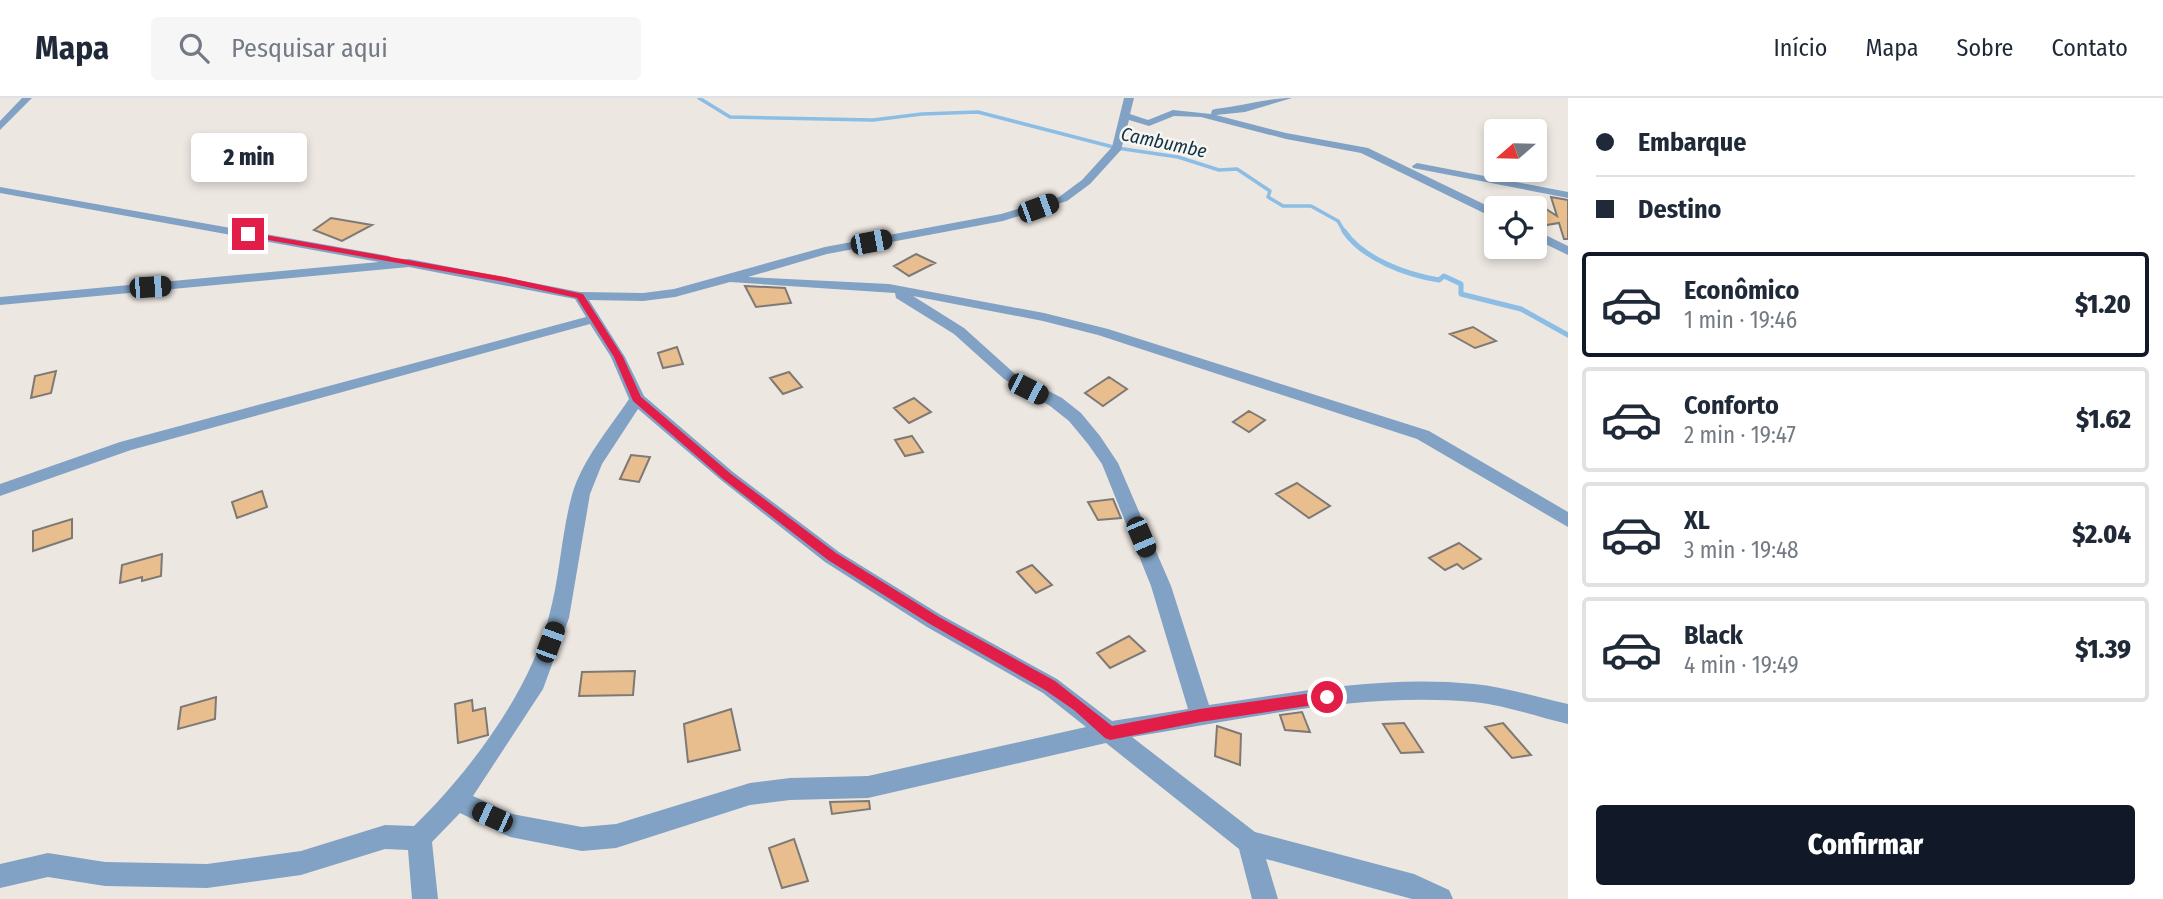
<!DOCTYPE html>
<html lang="pt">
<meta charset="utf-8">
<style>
body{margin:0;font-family:"Fira Sans Condensed",sans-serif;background:#f6f6f7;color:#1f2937;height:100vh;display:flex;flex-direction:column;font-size:26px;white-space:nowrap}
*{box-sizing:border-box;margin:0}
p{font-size:23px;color:#747a83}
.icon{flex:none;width:38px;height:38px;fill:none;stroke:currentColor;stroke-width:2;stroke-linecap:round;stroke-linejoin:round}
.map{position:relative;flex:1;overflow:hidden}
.drawer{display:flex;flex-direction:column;background:#fff;width:595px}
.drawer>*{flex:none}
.hud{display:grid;align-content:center;height:154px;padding:0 28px;background:#fff}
.needle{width:46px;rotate:250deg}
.fabs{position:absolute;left:1484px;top:21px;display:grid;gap:14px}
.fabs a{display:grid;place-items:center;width:63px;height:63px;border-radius:7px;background:#fff;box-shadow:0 4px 10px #0003;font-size:35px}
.end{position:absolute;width:32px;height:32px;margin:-16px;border:9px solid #e11d48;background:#fff;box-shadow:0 0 0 4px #fff}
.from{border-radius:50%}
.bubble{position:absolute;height:49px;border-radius:7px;background:#fff;box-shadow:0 4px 10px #0003;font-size:23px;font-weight:800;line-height:49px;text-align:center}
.car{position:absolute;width:21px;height:42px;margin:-21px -10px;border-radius:9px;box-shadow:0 0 5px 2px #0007;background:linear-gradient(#222 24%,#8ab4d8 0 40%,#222 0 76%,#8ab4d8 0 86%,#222 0)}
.hud b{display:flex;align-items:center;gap:24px;height:66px;font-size:26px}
.hud b+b{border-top:2px solid #e0e1e3}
.hud i{width:18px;height:18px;background:#1f2937}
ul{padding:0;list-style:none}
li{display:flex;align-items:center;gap:21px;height:105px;margin:0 14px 10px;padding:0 14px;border:4px solid #e0e1e3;border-radius:7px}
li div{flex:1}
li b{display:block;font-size:26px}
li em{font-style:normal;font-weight:800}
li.current{border-color:#111827}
li>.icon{width:63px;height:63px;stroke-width:1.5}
.primary-button{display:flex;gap:14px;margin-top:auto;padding:14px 28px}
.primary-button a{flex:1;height:80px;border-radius:7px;background:#111827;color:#fff;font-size:28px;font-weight:800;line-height:80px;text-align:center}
header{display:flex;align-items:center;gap:42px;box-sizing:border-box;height:98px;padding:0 35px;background:#fff;border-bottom:2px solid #e0e1e3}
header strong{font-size:33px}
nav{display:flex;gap:38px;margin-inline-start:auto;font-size:24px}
.search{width:490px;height:63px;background:#f6f6f7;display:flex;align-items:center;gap:18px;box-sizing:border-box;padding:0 24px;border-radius:7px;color:#747a83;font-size:26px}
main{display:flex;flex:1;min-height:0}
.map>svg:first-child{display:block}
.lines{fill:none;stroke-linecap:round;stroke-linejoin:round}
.stream-far1{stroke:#8bbde5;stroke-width:3.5}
.stream{stroke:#8bbde5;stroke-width:5}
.building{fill:#e8be8f;stroke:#7e7975;stroke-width:2}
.minor{fill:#81a2c4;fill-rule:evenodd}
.route{fill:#e11d48}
.labels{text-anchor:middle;stroke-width:5;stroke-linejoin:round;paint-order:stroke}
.far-water-label{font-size:19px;font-style:italic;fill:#0a334d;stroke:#faf5ef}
</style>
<header>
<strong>Mapa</strong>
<div class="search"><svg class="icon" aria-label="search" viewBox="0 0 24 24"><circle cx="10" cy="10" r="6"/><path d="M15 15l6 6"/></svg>Pesquisar aqui</div>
<nav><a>Início</a><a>Mapa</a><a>Sobre</a><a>Contato</a></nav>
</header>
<main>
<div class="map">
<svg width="1568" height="801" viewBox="0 0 1568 801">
<rect width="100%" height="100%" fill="#ede7e2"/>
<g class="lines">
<!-- stream-far1 -->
<path class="stream-far1" d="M699 0 730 19 873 22 922 16 978 14 1117 50 1178 59 1219 72 1237 71 1270 93 1268 99 1283 108H1311L1338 123 1345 135"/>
<!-- stream -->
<path class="stream" d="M1344 133C1363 161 1407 177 1439 182L1444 178 1461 186V196L1521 211 1568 237"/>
</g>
<!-- building -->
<path class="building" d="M1551 99 1568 102V141H1564L1559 125 1535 129V104L1557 118Z
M331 120 372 127 342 143 314 132Z
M916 156 935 165 909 178 894 168Z
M745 188 785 190 791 205 756 209Z
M1473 229 1496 243 1475 250 1450 236Z
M677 249 683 266 663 270 658 255Z
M56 273 51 295 31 300 35 278Z
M789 274 802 289 783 296 770 280Z
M1109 279 1127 291 1103 308 1085 295Z
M914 300 931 314 909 325 894 310Z
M1249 313 1265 322 1249 334 1233 324Z
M912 338 923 354 905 358 895 342Z
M631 357 650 359 639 384 620 381Z
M1297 385 1330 408 1309 420 1276 396Z
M262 393 267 409 237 420 232 404Z
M1113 401 1121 420 1098 422 1088 404Z
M72 421V440L33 453V433Z
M1459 445 1481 461 1463 471 1457 466 1445 472 1429 460Z
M162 456 161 478 142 483V479L120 485 122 467Z
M1032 467 1052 487 1036 495 1017 474Z
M1129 538 1145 553 1110 570 1097 555Z
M635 573 633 597 579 598 582 574Z
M216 599 215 621 178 631 181 609Z
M472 602 473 613 485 610 488 637 458 645 455 606Z
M731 611 740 652 688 664 684 626Z
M1302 614 1310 634 1285 632 1280 617Z
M1404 625 1423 654 1401 655 1383 626Z
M1503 625 1531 657 1512 660 1485 629Z
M1217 628 1241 636 1240 667 1215 658Z
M869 703 870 711 832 716 830 704Z
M794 741 808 783 782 790 769 750Z"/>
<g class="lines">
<!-- minor -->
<path class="minor" d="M22 0H32L0 32V23Z
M1124 0H1134L1130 16 1148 22 1173 12 1211 16 1212 12 1215 11C1241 8 1266 0 1292 0L1245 14 1216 17 1286 35 1368 50 1496 112V121L1361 55 1286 41 1201 19 1174 18 1149 28 1129 22 1121 52 1090 86 1067 103 1003 123 827 156 748 179 889 186 1044 215 1108 231 1429 333 1568 414V429L1417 341 1098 237 1043 223 913 198 964 230 1014 275 1062 300 1081 315 1100 338 1118 365 1171 488 1209 607C1296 594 1386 577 1474 586 1505 589 1537 599 1568 606V626C1537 619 1505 607 1474 604 1360 594 1244 621 1132 639L1255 734 1414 776 1449 792 1453 801H1412L1266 761 1278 801H1252L1239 751 1106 645 868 700 790 702 750 707 616 750 582 753 510 739 460 715 432 744 438 801H412L408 752 385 751 301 777 207 790 105 788 48 779 0 790V766L48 755 105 764 207 766 301 753 385 727 414 728C468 676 531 592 549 518 560 479 561 437 572 397 582 362 609 331 629 301L611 259 590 226 131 352 0 398V386L120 344 586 219 575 201 409 169 0 207V199L379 164 0 95V89L389 158 395 162 409 161 580 194 643 195 674 191 825 149 1001 116 1059 99 1082 82 1112 49ZM730 184 895 195 896 200 954 236 1004 281 1050 308 1069 323 1088 346 1102 366 1151 488 1188 611 1112 623 1057 581 941 517 839 454 733 374 644 298 625 259 589 202 643 203 675 199ZM638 311 721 382 825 464 927 529 1043 595 1086 629 868 678 790 680 750 685 616 726 582 729 512 716 473 698 543 591 569 520 590 396 602 366Z
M1417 65 1568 94V100L1413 70 1412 68Z
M1535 132 1568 148V157L1535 141Z"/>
</g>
<!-- route -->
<path class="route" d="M248 134 505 179 583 196 623 259 641 299 731 376 836 455 939 519 1055 583 1112 628 1200 611 1327 593 1334 599 1327 605 1200 624 1110 642 1105 640 1074 612 1045 592 930 526 828 462 723 381 633 303 614 259 577 200 505 184 246 138Z"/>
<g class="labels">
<!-- far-water labels -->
<g class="far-water-label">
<text transform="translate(1164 44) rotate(12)" y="7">Cambumbe</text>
</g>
</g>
</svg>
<div class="fabs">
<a><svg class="needle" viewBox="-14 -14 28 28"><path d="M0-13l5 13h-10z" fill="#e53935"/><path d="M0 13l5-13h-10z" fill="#747a83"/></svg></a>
<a><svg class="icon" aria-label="locate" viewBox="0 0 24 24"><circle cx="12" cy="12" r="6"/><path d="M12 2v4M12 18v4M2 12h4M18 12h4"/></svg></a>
</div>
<i class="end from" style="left:1327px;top:599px"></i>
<i class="end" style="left:248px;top:136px"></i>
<div class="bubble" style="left:191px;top:35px;width:116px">2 min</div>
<i class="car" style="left:1038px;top:110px;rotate:70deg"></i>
<i class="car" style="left:871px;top:144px;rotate:79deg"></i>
<i class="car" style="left:150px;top:189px;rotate:86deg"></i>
<i class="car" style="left:1028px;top:291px;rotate:117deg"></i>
<i class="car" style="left:1141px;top:439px;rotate:157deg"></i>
<i class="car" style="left:550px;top:544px;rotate:20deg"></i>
<i class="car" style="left:492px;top:719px;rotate:294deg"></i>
</div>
<section class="drawer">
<div class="hud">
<b><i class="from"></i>Embarque</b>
<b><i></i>Destino</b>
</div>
<ul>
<li class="current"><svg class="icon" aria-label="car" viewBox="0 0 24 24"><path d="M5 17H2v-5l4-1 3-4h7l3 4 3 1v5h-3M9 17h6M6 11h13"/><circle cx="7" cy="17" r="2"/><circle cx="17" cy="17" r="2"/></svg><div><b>Econômico</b><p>1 min · 19:46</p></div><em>$1.20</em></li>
<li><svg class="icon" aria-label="car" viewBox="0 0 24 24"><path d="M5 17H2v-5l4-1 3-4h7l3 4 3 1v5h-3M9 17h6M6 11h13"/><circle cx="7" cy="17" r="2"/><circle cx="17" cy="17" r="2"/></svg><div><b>Conforto</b><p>2 min · 19:47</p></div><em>$1.62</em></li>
<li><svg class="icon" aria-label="car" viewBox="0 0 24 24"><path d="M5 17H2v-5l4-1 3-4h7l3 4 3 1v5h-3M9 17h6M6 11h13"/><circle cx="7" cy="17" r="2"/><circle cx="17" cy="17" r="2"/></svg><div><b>XL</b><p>3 min · 19:48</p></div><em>$2.04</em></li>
<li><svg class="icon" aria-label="car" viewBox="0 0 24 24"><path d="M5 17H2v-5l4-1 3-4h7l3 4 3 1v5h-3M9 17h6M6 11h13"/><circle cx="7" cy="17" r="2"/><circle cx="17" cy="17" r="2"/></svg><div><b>Black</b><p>4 min · 19:49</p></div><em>$1.39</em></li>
</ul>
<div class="primary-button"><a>Confirmar</a></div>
</section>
</main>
